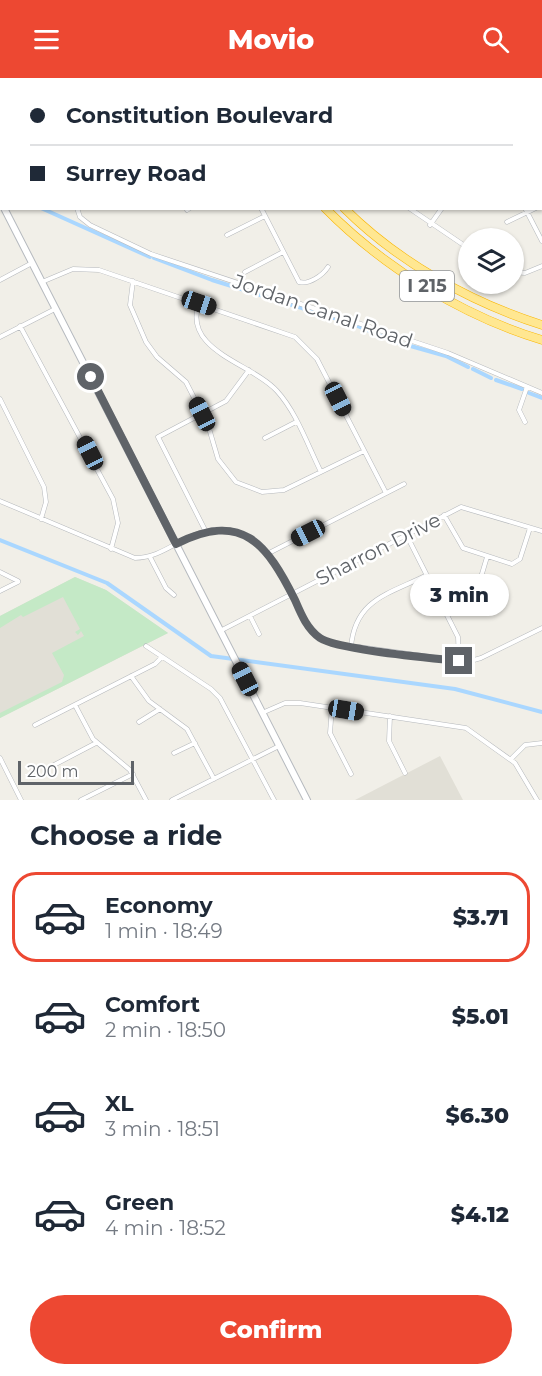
<!DOCTYPE html>
<meta charset="utf-8">
<style>
body{margin:0;font-family:Montserrat,sans-serif;background:#f2f2f3;color:#1f2937;height:100vh;display:flex;flex-direction:column;font-size:22px;white-space:nowrap}
*{box-sizing:border-box;margin:0}
p{font-size:20px;color:#747a83}
.icon{flex:none;width:33px;height:33px;fill:none;stroke:currentColor;stroke-width:2;stroke-linecap:round;stroke-linejoin:round}
.map{position:relative;height:722px;overflow:hidden}
.drawer{display:flex;flex-direction:column;background:#fff;flex:1}
.drawer>*{flex:none}
.hud{position:absolute;left:0px;top:0px;width:543px;height:132px;box-shadow:0 2px 4px #0004;display:grid;align-content:center;height:132px;padding:0 30px;background:#fff}
.controls{position:absolute;left:458px;top:150px;display:grid;gap:12px}
.controls a{display:grid;place-items:center;width:66px;height:66px;border-radius:50%;background:#fff;box-shadow:0 2px 4px #0004;font-size:30px}
.scale{position:absolute;left:18px;bottom:15px;width:116px;box-sizing:border-box;padding-left:6px;border:3px solid #5f6368;border-top:0;font-size:16px;line-height:21px;white-space:nowrap;color:#5f6368;-webkit-text-stroke:4px #fff;paint-order:stroke}
.end{position:absolute;width:27px;height:27px;margin:-14px;border:8px solid #5f6368;background:#fff;box-shadow:0 0 0 3px #fff}
.from{border-radius:50%}
.bubble{position:absolute;height:42px;border-radius:21px;background:#fff;box-shadow:0 2px 4px #0004;font-size:20px;font-weight:800;line-height:42px;text-align:center}
.car{position:absolute;width:18px;height:36px;margin:-18px -9px;border-radius:8px;box-shadow:0 0 4px 2px #0007;background:linear-gradient(#222 24%,#8ab4d8 0 40%,#222 0 76%,#8ab4d8 0 86%,#222 0)}
.hud b{display:flex;align-items:center;gap:21px;height:57px;font-size:22px}
.hud b+b{border-top:2px solid #e0e1e3}
.hud i{width:15px;height:15px;background:#1f2937}
ul{padding:0;list-style:none}
li{display:flex;align-items:center;gap:18px;height:90px;margin:0 12px 9px;padding:0 18px;border:3px solid transparent;border-radius:24px}
li div{flex:1}
li b{display:block;font-size:22px}
li em{font-style:normal;font-weight:800}
li.current{border-color:#ed4832}
li>.icon{width:54px;height:54px;stroke-width:1.5}
h2{padding:0 30px;font-size:27px;line-height:72px}
.cta{display:flex;gap:12px;margin-top:auto;padding:12px 30px}
.cta a{flex:1;height:69px;border-radius:36px;background:#ed4832;color:#fff;font-size:24px;font-weight:800;line-height:69px;text-align:center}
header{display:flex;justify-content:space-between;align-items:center;height:78px;padding:0 30px;background:#ed4832;color:#fff;font-size:27px;font-weight:800}
.map>svg:first-child{display:block}
.education{fill:#e1dfd6}
.green{fill:#c4e9c6}
.lines{fill:none;stroke-linecap:round;stroke-linejoin:round}
.canal{stroke:#aad7ff;stroke-width:4}
.minor-casing{stroke:#b5b8bc;stroke-width:5}
.secondary-casing{stroke:#b6babf;stroke-width:8}
.primary-casing{stroke:#f4d05d;stroke-width:8}
.motorway-casing{stroke:#f9b500;stroke-width:9}
.minor{stroke:#fff;stroke-width:4}
.secondary{stroke:#fff;stroke-width:6}
.primary{stroke:#fff5af;stroke-width:6}
.motorway{stroke:#ffe791;stroke-width:8}
.route{stroke:#5f6368;stroke-width:8}
.labels{text-anchor:middle;stroke-width:5;stroke-linejoin:round;paint-order:stroke}
.shield{fill:#fff;stroke:#8f9295;stroke-width:1.5}
.shield-label{font-size:18px;font-weight:bold;fill:#5f6368}
.street-label{font-size:20px;fill:#5f6368;stroke:#fff}
</style>
<header><svg class="icon" aria-label="menu" viewBox="0 0 24 24"><path d="M4 6h16M4 12h16M4 18h16"/></svg>Movio<svg class="icon" aria-label="search" viewBox="0 0 24 24"><circle cx="10" cy="10" r="6"/><path d="M15 15l6 6"/></svg></header>
<div class="map">
<svg width="542" height="722" viewBox="0 0 542 722">
<rect width="100%" height="100%" fill="#f1efe8"/>
<!-- education -->
<path class="education" d="M75 499 106 512 168 555 0 640V538Z
M440 678 463 722H355Z"/>
<!-- green -->
<path class="green" d="M75 499 106 512 168 555 0 640V635L62 604 64 597 52 575 84 558 81 553 78 557 75 554 80 551 63 519 23 539 21 537 0 550V538Z"/>
<g class="lines">
<!-- canal -->
<path class="canal" d="M41 130 150 179
M154 180 212 202 350 245
M355 247 372 254
M375 256 386 260
M389 262 405 267
M407 267 446 278 468 289
M473 291 491 300
M496 302 522 311
M529 315 542 320
M0 462 107 505 211 578 455 611 542 634"/>
<!-- minor casing -->
<g class="minor-casing">
<path id="minor" d="M294 0 295 2
M351 0 352 2
M458 0 459 2
M537 0 538 2
M71 2 74 0
M80 2 82 0
M308 2 311 0
M542 9V10
M0 21H2
M0 27H2
M542 128V127
M77 130 80 139 90 147 151 176 448 275 542 315
M261 130 299 204C309 207 323 197 328 189
M409 130 468 170
M525 130 542 163
M187 132 190 130
M507 144 536 130
M430 147 442 130
M227 157 265 138
M245 194 283 174
M513 194 525 195 542 188
M0 202 32 185
M133 203 130 227 146 264 157 279 186 304 208 347 218 381 236 404 262 414 284 412 364 373
M42 204 73 191 99 192 295 259 317 281 386 415
M199 225C182 273 252 285 277 313 297 335 308 368 321 394
M20 248 113 421 118 445 111 471
M0 259 55 231
M0 321 44 409 46 424 41 441
M525 344 519 332 527 309
M265 360 296 344
M0 423 135 480C158 480 174 465 194 457 263 430 282 505 308 549L316 557 331 565 467 584 481 580 542 550
M444 437 463 470 512 486 520 481 530 450
M206 454 158 359 226 323 249 292
M407 458 458 559 459 583
M269 475 404 406
M150 479 166 510 174 517
M0 494 18 503
M481 499 487 479
M0 513 18 504
M250 538 259 556
M220 553 461 429 542 453
M146 568 211 611 220 620 274 722
M351 569C355 521 389 516 427 497
M131 598 149 623 187 651 214 701
M75 627 93 661 130 692 146 722
M332 629 330 655 351 696
M262 635 285 625H300L466 650 515 685 537 722
M390 638 389 663 405 695
M139 644 160 631
M35 647 155 586 162 579
M174 675 195 665
M0 680 21 722
M511 681 525 667 542 665
M54 687 96 665
M81 722 133 696
M172 722 279 668"/>
</g>
<!-- secondary casing -->
<g class="secondary-casing">
<path id="secondary" d="M4 130 307 722"/>
</g>
<!-- primary casing -->
<g class="primary-casing">
<path id="primary" d="M0 120 2 119"/>
</g>
<!-- motorway casing -->
<g class="motorway-casing">
<path id="motorway" d="M219 0 220 2
M237 0 238 2
M325 130C384 190 463 238 542 262
M344 130C398 184 470 224 542 247"/>
</g>
<!-- minor -->
<use href="#minor" class="minor"/>
<!-- secondary -->
<use href="#secondary" class="secondary"/>
<!-- primary -->
<use href="#primary" class="primary"/>
<!-- motorway -->
<use href="#motorway" class="motorway"/>
</g>
<g class="lines">
<!-- route -->
<path class="route" d="M91 299 176 466C242 432 267 466 295 522 301 536 307 551 320 560 338 572 432 580 459 583"/>
</g>
<g class="labels">
<!-- shield labels -->
<rect class="shield" x="400" y="193" width="54" height="30" rx="4.5"/>
<g class="shield-label">
<text x="427" y="214">I 215</text>
</g>
<!-- street labels -->
<g class="street-label">
<text transform="translate(323 233) rotate(19)" y="7">Jordan Canal Road</text>
<text transform="translate(378 471) rotate(-27)" y="7">Sharron Drive</text>
</g>
</g>
</svg>
<div class="controls">
<a><svg class="icon" aria-label="layers" viewBox="0 0 24 24"><path d="M12 4l9 5-9 5-9-5zM3 14l9 5 9-5"/></svg></a>
</div>
<div class="scale">200 m</div>
<i class="end from" style="left:91px;top:299px"></i>
<i class="end" style="left:459px;top:583px"></i>
<div class="bubble" style="left:410px;top:496px;width:99px">3 min</div>
<i class="car" style="left:199px;top:225px;rotate:109deg"></i>
<i class="car" style="left:338px;top:321px;rotate:153deg"></i>
<i class="car" style="left:202px;top:336px;rotate:333deg"></i>
<i class="car" style="left:90px;top:375px;rotate:333deg"></i>
<i class="car" style="left:308px;top:455px;rotate:243deg"></i>
<i class="car" style="left:245px;top:601px;rotate:333deg"></i>
<i class="car" style="left:346px;top:632px;rotate:99deg"></i>
<div class="hud">
<b><i class="from"></i>Constitution Boulevard</b>
<b><i></i>Surrey Road</b>
</div>
</div>
<section class="drawer">
<h2>Choose a ride</h2>
<ul>
<li class="current"><svg class="icon" aria-label="car" viewBox="0 0 24 24"><path d="M5 17H2v-5l4-1 3-4h7l3 4 3 1v5h-3M9 17h6M6 11h13"/><circle cx="7" cy="17" r="2"/><circle cx="17" cy="17" r="2"/></svg><div><b>Economy</b><p>1 min · 18:49</p></div><em>$3.71</em></li>
<li><svg class="icon" aria-label="car" viewBox="0 0 24 24"><path d="M5 17H2v-5l4-1 3-4h7l3 4 3 1v5h-3M9 17h6M6 11h13"/><circle cx="7" cy="17" r="2"/><circle cx="17" cy="17" r="2"/></svg><div><b>Comfort</b><p>2 min · 18:50</p></div><em>$5.01</em></li>
<li><svg class="icon" aria-label="car" viewBox="0 0 24 24"><path d="M5 17H2v-5l4-1 3-4h7l3 4 3 1v5h-3M9 17h6M6 11h13"/><circle cx="7" cy="17" r="2"/><circle cx="17" cy="17" r="2"/></svg><div><b>XL</b><p>3 min · 18:51</p></div><em>$6.30</em></li>
<li><svg class="icon" aria-label="car" viewBox="0 0 24 24"><path d="M5 17H2v-5l4-1 3-4h7l3 4 3 1v5h-3M9 17h6M6 11h13"/><circle cx="7" cy="17" r="2"/><circle cx="17" cy="17" r="2"/></svg><div><b>Green</b><p>4 min · 18:52</p></div><em>$4.12</em></li>
</ul>
<div class="cta"><a>Confirm</a></div>
</section>
